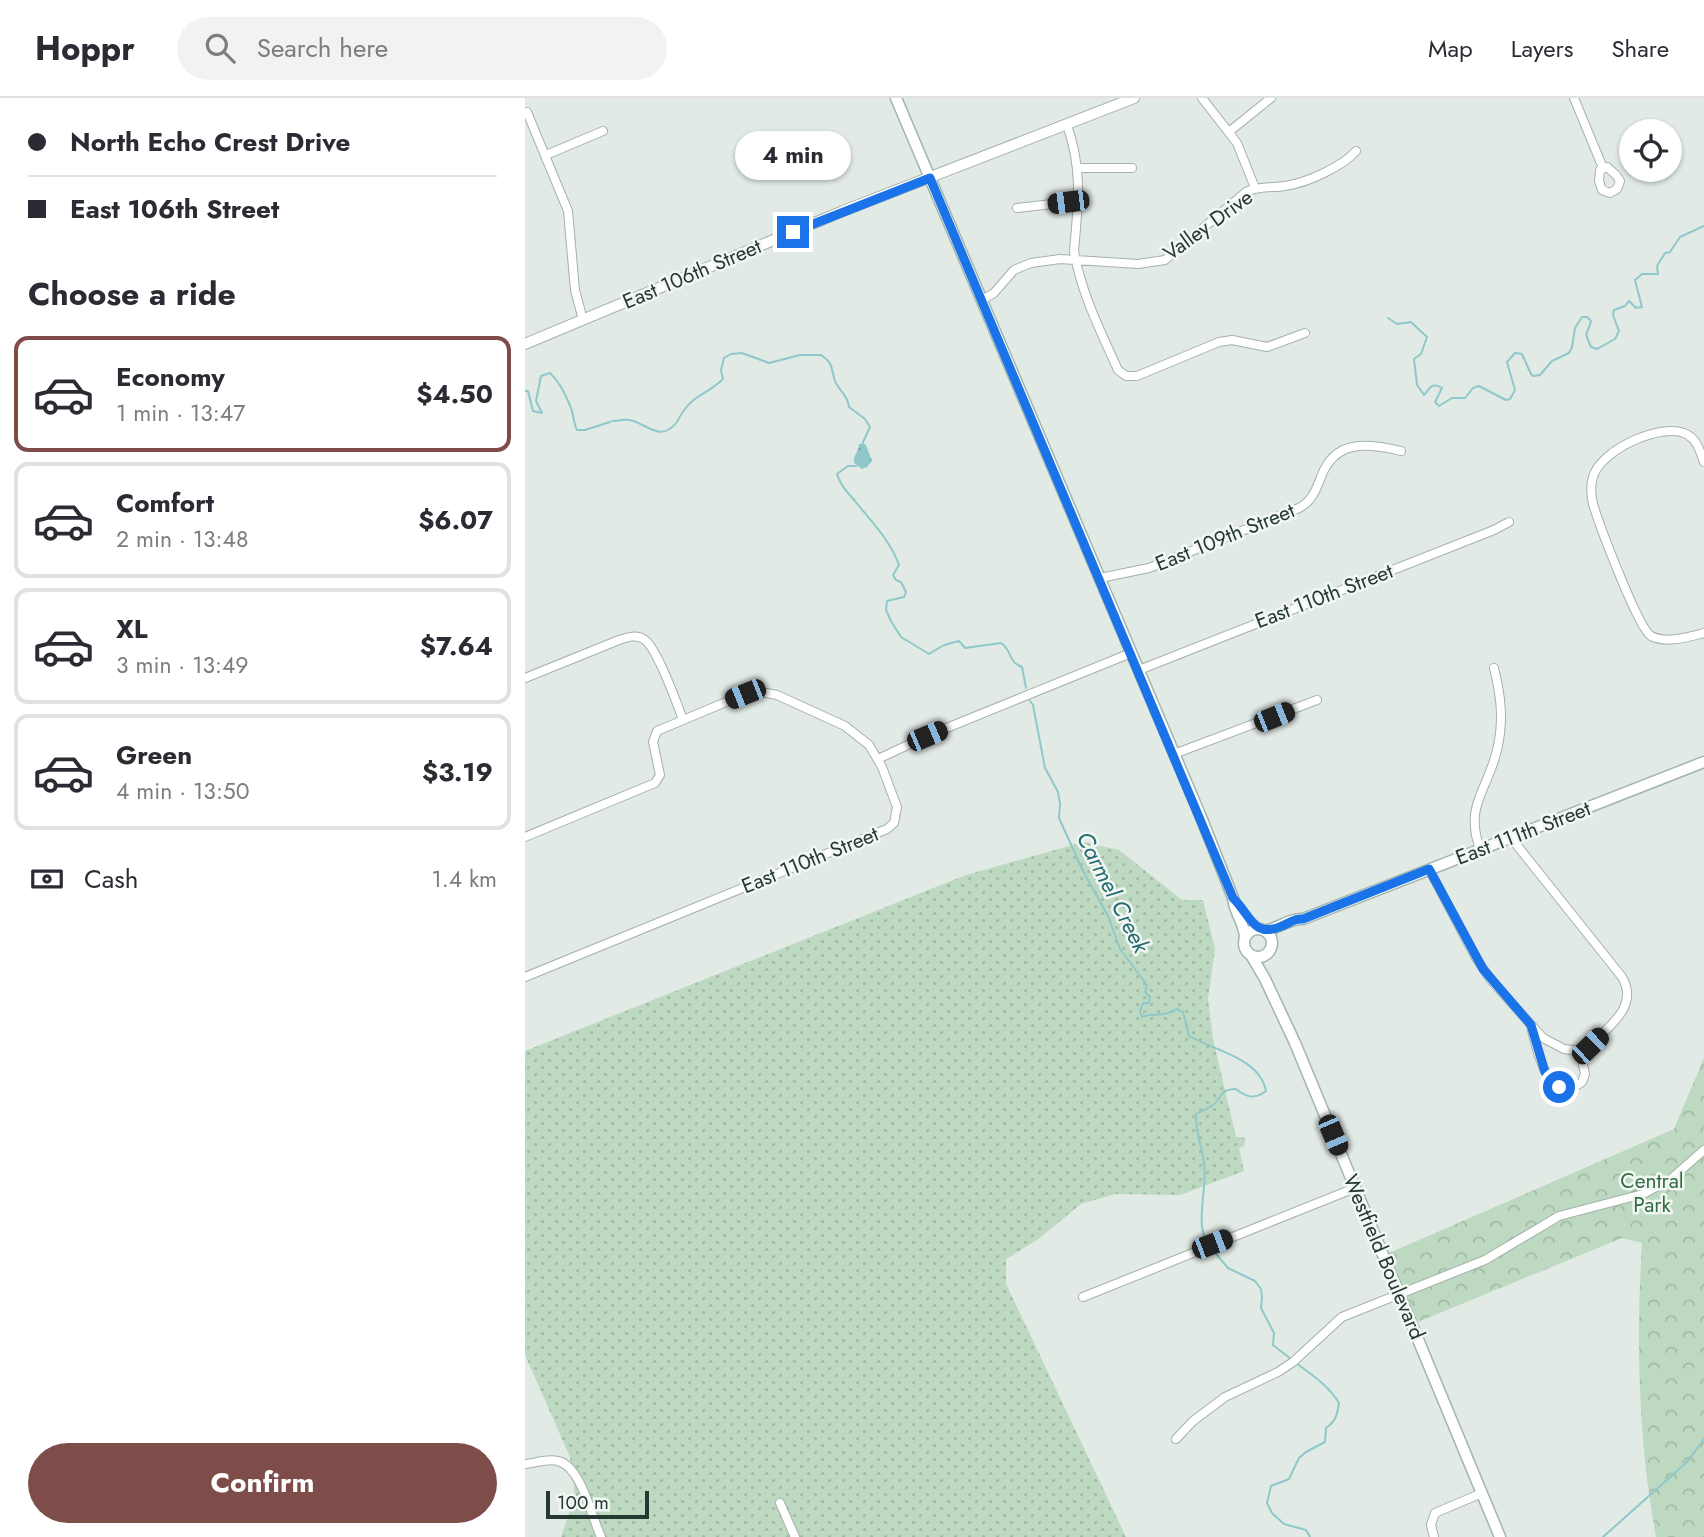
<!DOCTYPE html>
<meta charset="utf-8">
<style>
body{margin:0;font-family:Jost,sans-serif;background:#f2f2f3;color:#2b2b33;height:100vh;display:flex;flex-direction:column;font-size:26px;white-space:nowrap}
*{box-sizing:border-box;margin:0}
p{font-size:23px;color:#7c7c81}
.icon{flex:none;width:38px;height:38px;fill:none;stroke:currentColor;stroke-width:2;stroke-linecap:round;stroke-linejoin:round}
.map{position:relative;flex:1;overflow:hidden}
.side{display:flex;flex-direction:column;background:#fff;width:525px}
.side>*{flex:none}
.banner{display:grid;align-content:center;height:154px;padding:0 28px;background:#fff}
.buttons{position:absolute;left:1094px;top:21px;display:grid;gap:14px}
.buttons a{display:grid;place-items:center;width:63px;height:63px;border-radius:50%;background:#fff;box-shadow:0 2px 5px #0004;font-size:35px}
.scale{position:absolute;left:21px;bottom:18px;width:103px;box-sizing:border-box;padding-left:7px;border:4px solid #243931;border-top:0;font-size:19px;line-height:24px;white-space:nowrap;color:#243931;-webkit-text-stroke:5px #f2f7f4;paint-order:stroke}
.end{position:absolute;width:32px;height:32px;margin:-16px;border:9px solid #1a73e8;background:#fff;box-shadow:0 0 0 4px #fff}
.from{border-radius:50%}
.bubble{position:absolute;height:49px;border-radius:24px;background:#fff;box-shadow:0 2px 5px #0004;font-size:23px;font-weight:700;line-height:49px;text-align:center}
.car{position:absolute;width:21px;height:42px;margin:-21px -10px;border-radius:9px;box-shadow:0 0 5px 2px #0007;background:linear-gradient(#222 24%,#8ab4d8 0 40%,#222 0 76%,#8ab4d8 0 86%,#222 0)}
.banner b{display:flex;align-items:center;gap:24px;height:66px;font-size:26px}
.banner b+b{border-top:2px solid #e1e1e2}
.banner i{width:18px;height:18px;background:#2b2b33}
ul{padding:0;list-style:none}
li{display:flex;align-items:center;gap:21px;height:116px;margin:0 14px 10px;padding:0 14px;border:4px solid #e1e1e2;border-radius:14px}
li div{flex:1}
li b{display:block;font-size:26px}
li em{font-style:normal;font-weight:700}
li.active{border-color:#7e4d4a}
li>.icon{width:63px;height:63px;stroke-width:1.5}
h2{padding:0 28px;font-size:32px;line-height:84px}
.pay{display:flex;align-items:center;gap:18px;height:77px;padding:0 28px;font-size:26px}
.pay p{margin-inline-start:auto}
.primary-button{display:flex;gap:14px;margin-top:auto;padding:14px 28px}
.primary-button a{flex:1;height:80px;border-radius:42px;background:#7e4d4a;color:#fff;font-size:28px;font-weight:700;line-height:80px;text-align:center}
header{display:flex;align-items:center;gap:42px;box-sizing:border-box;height:98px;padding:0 35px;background:#fff;border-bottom:2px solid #e1e1e2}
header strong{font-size:33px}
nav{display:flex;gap:38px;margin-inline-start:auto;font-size:24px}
.search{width:490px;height:63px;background:#f2f2f3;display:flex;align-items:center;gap:18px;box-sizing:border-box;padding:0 24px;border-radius:38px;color:#7c7c81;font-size:26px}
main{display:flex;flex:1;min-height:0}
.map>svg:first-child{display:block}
.grass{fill:url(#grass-dots)}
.forest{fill:url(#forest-crowns)}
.water{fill:url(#water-ripples)}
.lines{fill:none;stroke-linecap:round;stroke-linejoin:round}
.stream{stroke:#8fc8ca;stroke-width:2}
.minor-casing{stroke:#a5b1ab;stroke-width:10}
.tertiary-casing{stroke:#a5b1ab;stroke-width:12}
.secondary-casing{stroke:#a2b5ac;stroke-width:13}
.minor{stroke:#fff;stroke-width:8}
.tertiary{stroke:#fff;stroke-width:10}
.secondary{stroke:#fff;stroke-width:10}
.route{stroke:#1a73e8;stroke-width:9}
.labels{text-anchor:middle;stroke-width:5;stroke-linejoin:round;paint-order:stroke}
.street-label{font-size:21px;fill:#243931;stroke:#f2f7f4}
.park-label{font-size:21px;fill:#326c41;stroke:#f2f7f4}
.water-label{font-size:23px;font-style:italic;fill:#246c6f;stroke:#f2f7f4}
</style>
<header>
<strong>Hoppr</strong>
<div class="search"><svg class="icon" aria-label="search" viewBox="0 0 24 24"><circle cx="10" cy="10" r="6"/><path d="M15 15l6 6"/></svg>Search here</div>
<nav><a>Map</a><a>Layers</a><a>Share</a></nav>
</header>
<main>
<section class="side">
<div class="banner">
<b><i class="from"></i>North Echo Crest Drive</b>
<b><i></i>East 106th Street</b>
</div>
<h2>Choose a ride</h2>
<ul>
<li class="active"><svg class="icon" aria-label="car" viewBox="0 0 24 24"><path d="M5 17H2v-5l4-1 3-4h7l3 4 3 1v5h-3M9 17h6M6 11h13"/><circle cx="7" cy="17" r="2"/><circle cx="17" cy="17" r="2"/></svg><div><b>Economy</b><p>1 min · 13:47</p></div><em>$4.50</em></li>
<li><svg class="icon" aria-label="car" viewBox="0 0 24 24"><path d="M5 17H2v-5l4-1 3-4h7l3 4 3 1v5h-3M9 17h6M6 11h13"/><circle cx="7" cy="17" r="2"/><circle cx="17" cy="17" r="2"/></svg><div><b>Comfort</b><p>2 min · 13:48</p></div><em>$6.07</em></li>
<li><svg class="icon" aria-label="car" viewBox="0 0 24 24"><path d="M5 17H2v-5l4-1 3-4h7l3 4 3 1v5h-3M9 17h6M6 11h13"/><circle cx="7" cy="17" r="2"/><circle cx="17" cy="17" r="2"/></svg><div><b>XL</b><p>3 min · 13:49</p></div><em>$7.64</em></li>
<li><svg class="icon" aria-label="car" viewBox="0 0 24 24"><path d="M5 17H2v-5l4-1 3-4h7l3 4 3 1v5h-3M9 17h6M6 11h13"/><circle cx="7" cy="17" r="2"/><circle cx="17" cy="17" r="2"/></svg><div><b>Green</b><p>4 min · 13:50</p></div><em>$3.19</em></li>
</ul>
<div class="pay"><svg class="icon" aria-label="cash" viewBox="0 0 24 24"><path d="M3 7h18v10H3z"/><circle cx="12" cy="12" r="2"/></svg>Cash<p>1.4 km</p></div>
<div class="primary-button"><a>Confirm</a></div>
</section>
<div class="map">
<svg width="1179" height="1439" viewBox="0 0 1179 1439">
<defs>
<pattern id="grass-dots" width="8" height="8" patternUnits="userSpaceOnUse" patternTransform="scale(1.75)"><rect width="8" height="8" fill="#bdd9c1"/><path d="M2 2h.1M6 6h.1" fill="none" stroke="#a2bba6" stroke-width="1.8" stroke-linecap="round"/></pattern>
<pattern id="forest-crowns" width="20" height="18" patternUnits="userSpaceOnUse" patternTransform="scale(1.75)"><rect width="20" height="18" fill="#bdd9c1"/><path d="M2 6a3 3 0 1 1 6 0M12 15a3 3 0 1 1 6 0" fill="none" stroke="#a2bba6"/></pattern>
<pattern id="water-ripples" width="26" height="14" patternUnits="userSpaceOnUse" patternTransform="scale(1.75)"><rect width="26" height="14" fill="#8fc8ca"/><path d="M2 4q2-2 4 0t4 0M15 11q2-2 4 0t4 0" fill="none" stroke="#75a3a5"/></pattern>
</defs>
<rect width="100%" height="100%" fill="#e2eae5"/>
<!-- grass -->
<path class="grass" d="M558 744 594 752 657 802H678L690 851 683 901 688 941 711 1039 721 1040 719 1048 714 1050 719 1073 655 1097 590 1096 556 1106 512 1142 481 1161V1186L601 1439H36L50 1398 45 1359 0 1257V953L441 777Z"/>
<!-- forest -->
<path class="forest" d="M1179 960V1439H1131C1113 1341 1111 1244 1117 1145L1097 1140 893 1224 864 1155 1149 1031Z"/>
<!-- water -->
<path class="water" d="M338 345 341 347 347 363 342 369 337 371 329 365C328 356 334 354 334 346Z"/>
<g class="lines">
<!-- stream -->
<path class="stream" d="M863 220 872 226 886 224 902 239 896 256 889 261 892 287 899 297C904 292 906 283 917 290L910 304 914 308 927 300H940L948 290 954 288 981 302 985 301 990 292 982 264 990 255 997 256 1006 276 1008 278 1015 277 1027 263 1044 255 1047 249 1050 230 1057 219H1062L1066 223C1062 240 1058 230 1066 249L1072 251 1090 241 1094 233 1088 217 1089 212 1100 208 1104 203 1111 210 1117 209 1110 182 1117 176H1133L1132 168 1140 155 1145 154 1155 139 1179 128
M0 293H3L8 313 17 315 11 303 16 278 25 275C35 284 41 297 46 310 49 317 48 324 52 332H60L85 324
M87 323C92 323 99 321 104 322 122 325 135 345 151 325
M152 324C167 295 178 300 198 281L196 272 199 260 206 256 217 255 244 265 275 257H296C310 267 305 269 310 283 314 293 323 297 324 309L340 321 345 329 338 344
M331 368H323L312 376C315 387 323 395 330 403 346 423 365 442 374 467L368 477 371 482 376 484 381 494 379 499 362 503 361 512 366 523 376 539 404 556 419 547 434 543 440 550 476 545C487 552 483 564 497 569L501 590
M505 603 508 607 520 670 533 694 535 706 534 720 558 773 583 818 595 851 622 887 620 894 625 899 624 905H618L615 913 617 919C631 914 636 920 652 911L658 914 664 938C688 952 735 960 741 993 730 1002 721 999 711 991 692 992 698 1000 688 1007 683 1011 676 1013 671 1016 670 1033 677 1048 679 1065 683 1089 669 1126 683 1146
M686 1150 703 1170 730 1183 736 1191 737 1199 736 1210 749 1235 748 1247 766 1261
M771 1265C787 1277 804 1288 814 1305 812 1317 811 1323 801 1330L800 1344 781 1354 774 1360 764 1381 746 1388 742 1405 747 1415 759 1426 781 1432 785 1439
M1078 1439 1162 1364 1179 1341"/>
<!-- minor casing -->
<g class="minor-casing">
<path id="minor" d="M677 0 712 45 730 90
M1049 0 1078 70
M2 14 43 113 50 192 58 222
M542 27C558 72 553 107 549 153 556 195 576 234 593 272L601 278H612L694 244 707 242 742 249 780 235
M705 33 746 0
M21 57 78 33
M1082 69 1091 77 1095 83 1092 91 1085 95 1077 92 1074 83 1075 72Z
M553 70H607
M492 110 554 103
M457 202 469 195 489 172 506 165 535 161 613 166 640 162 721 94C734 88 747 90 760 88 781 85 817 69 831 53
M1179 364C1175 354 1173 343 1163 337 1139 322 1075 352 1068 379 1065 388 1066 397 1068 406 1074 426 1113 530 1126 538 1141 546 1163 539 1179 535
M575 480 624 470 774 410C787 403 791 392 796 379 810 341 842 345 876 353
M614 572 969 432 984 424
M0 580 94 542C103 539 112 536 120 542 132 551 152 605 158 622
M649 656 792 602
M353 661 402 638 606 555
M0 739 130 685 135 677 128 644 132 633 220 596 231 593 252 597 320 628 344 647 357 669 372 709 369 725 362 731 0 879
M986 740 1097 879C1111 903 1094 920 1077 936 1070 943 1064 949 1055 953
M955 751C939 707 963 692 972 652 979 623 976 598 969 570
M904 771 951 860 966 882 1018 940 1039 951 1055 953
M1006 928C1012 951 1022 1010 1057 984L1060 976 1055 953
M558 1199 830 1090
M651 1341 668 1323 700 1299 753 1274 768 1264 817 1219 960 1162 1034 1118 1118 1096 1146 1081 1179 1052
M0 1366C11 1365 23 1360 33 1363 56 1368 67 1420 76 1439
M255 1405 270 1439
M909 1439 906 1427 910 1415 957 1395"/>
</g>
<!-- tertiary casing -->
<g class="tertiary-casing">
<path id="tertiary" d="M0 246 318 113 609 0"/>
</g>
<!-- secondary casing -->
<g class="secondary-casing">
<path id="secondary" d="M371 0 676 719 708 800C709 814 719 824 720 839
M719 845a14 14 0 1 1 28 0a14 14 0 1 1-28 0Z
M740 833C753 830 766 820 778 821L1179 664
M726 857 740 881 770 945 975 1439"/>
</g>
<!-- minor -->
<use href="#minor" class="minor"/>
<!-- tertiary -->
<use href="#tertiary" class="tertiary"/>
<!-- secondary -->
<use href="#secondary" class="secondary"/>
</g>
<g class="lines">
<!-- route -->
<path class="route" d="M268 134 405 80 708 800C725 816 728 841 757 828 765 825 769 820 778 821L904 771 958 871 1006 927 1020 974 1026 984 1034 989"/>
</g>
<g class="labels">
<!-- street labels -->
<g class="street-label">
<text transform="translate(683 127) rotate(-36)" y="7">Valley Drive</text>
<text transform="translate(167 176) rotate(-23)" y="7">East 106th Street</text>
<text transform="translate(700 439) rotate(-22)" y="7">East 109th Street</text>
<text transform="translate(799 498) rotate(-21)" y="7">East 110th Street</text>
<text transform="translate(998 735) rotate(-21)" y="7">East 111th Street</text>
<text transform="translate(285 762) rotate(-22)" y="7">East 110th Street</text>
<text transform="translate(859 1159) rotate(67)" y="7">Westfield Boulevard</text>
</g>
<!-- park labels -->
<g class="park-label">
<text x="1127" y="1090">Central<tspan x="1127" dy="24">Park</tspan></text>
</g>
<!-- water labels -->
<g class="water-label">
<text transform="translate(588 794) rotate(63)" y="8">Carmel Creek</text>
</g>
</g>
</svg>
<div class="buttons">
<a><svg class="icon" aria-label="locate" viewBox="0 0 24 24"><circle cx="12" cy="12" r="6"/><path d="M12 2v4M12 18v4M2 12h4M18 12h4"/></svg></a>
</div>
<div class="scale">100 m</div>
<i class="end from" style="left:1034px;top:989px"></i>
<i class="end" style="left:268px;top:134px"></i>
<div class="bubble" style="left:210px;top:33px;width:116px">4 min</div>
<i class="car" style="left:543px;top:104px;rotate:263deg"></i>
<i class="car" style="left:220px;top:596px;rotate:248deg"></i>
<i class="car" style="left:749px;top:619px;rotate:68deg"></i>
<i class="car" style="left:402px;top:638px;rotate:67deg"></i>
<i class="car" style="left:1065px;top:948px;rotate:46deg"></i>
<i class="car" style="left:808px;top:1037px;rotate:157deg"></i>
<i class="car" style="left:687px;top:1146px;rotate:69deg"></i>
</div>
</main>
